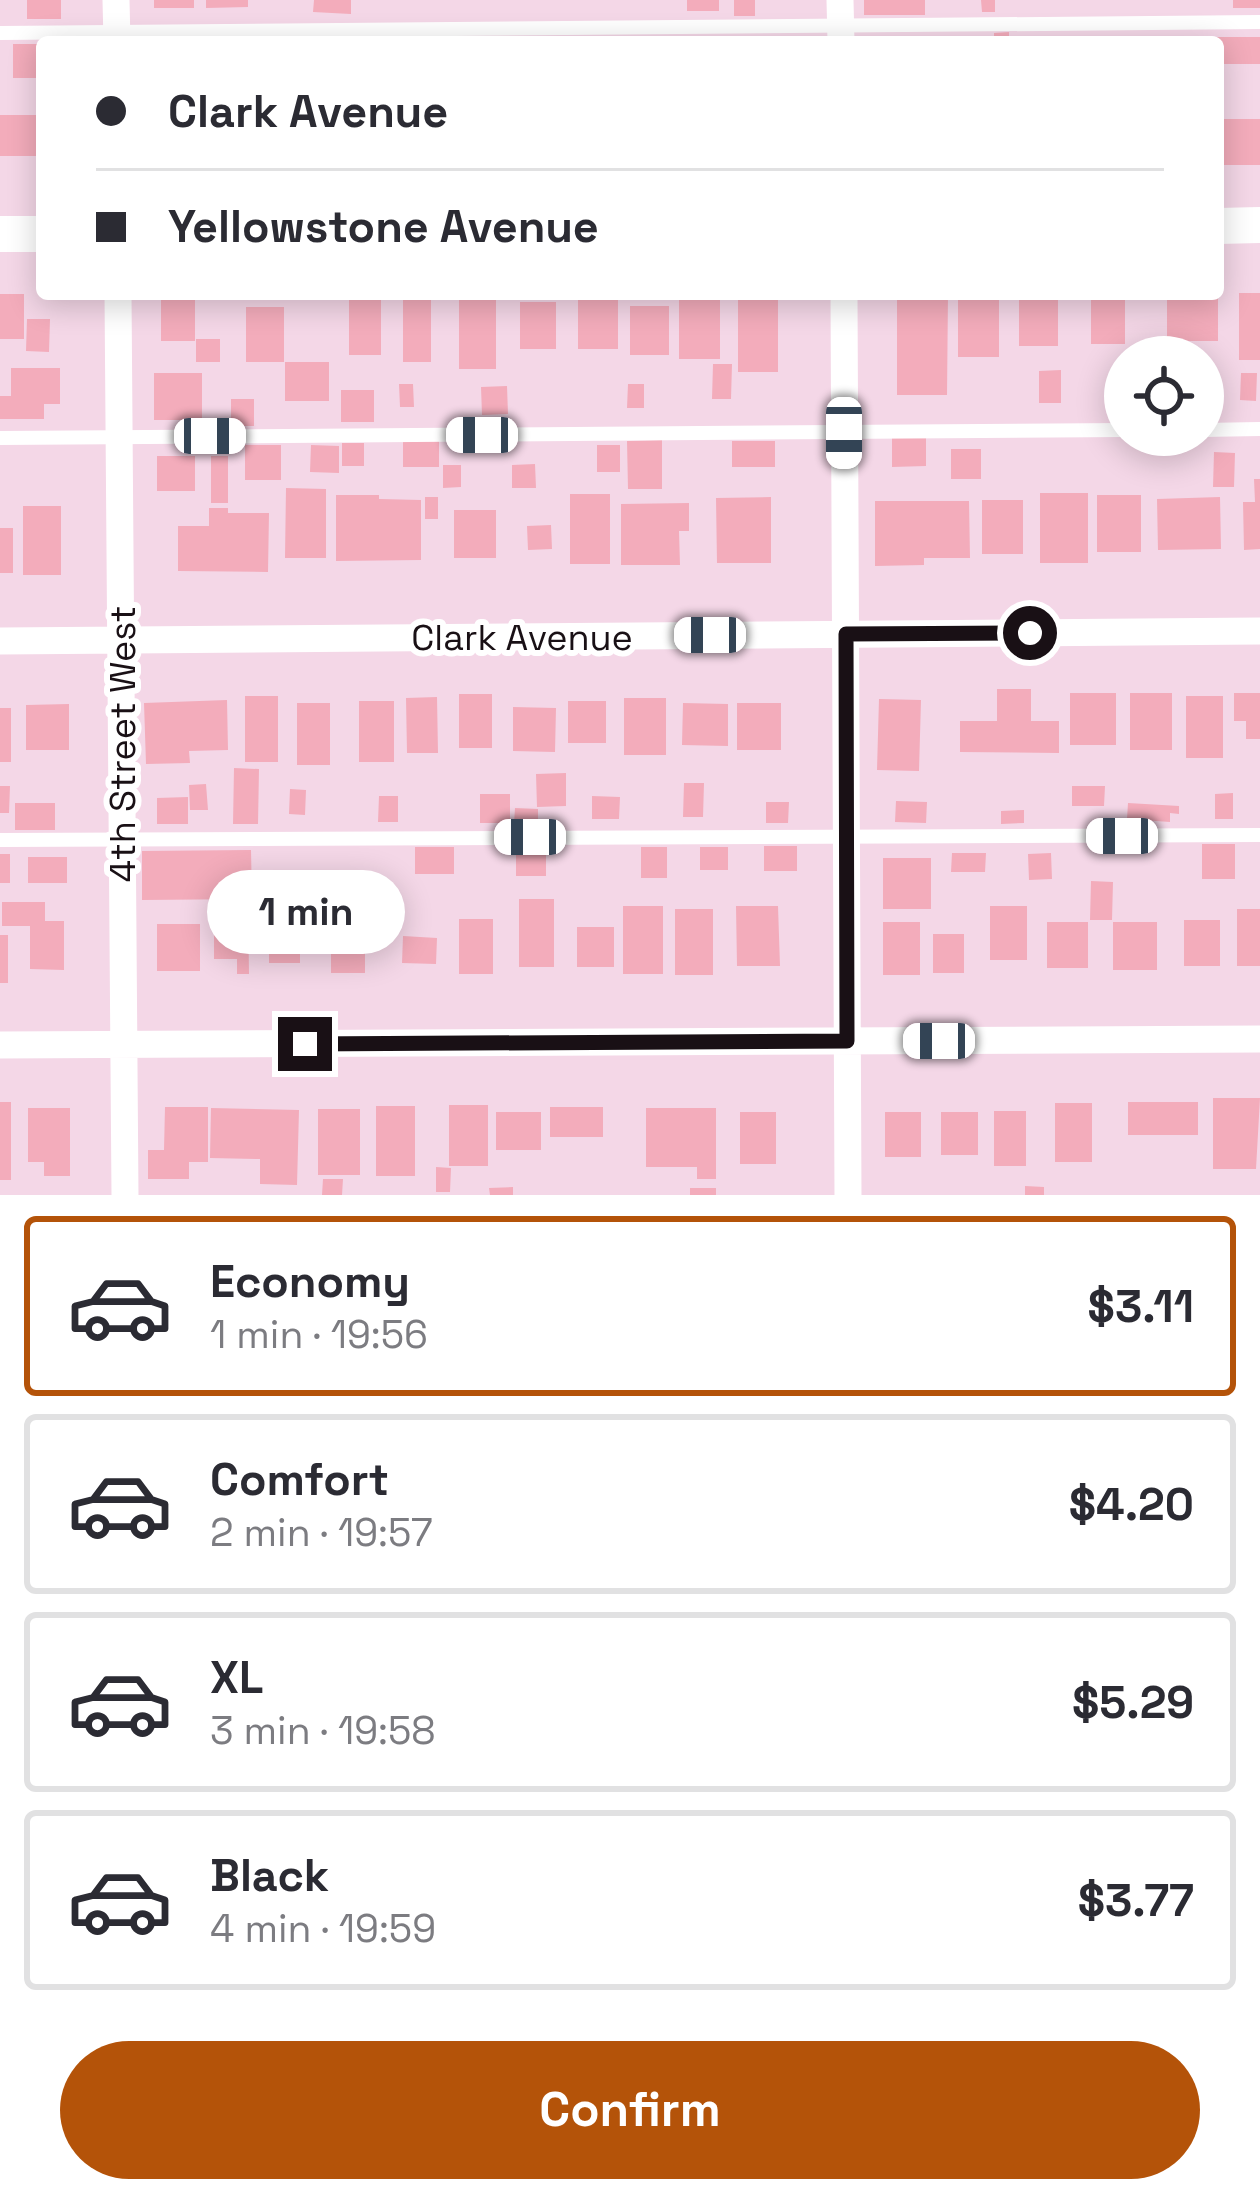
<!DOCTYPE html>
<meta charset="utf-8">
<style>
body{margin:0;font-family:"Space Grotesk",sans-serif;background:#f7f7f7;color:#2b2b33;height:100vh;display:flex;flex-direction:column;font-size:45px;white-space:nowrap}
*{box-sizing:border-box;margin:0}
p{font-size:39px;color:#7c7c81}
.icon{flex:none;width:66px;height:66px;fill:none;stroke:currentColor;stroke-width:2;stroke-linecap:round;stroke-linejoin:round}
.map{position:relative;height:1195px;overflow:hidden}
.details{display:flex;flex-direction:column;background:#fff;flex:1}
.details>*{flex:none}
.top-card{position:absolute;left:36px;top:36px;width:1188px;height:264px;border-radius:12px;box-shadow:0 6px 30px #0003;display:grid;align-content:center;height:264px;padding:0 60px;background:#fff}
.controls{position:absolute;left:1104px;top:336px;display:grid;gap:24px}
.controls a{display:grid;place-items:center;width:120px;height:120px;border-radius:50%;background:#fff;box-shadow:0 6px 30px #0003;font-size:60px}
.end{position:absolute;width:54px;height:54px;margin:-27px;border:15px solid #191015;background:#fff;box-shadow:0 0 0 6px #fff}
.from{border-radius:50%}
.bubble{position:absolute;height:84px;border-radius:42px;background:#fff;box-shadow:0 6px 30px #0003;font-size:39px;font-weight:700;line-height:84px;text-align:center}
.car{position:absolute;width:36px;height:72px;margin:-36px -18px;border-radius:15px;box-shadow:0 0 9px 3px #0007;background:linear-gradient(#fff 24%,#345 0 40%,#fff 0 76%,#345 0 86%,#fff 0)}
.top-card b{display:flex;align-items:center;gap:42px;height:114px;font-size:45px}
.top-card b+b{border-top:3px solid #e1e1e2}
.top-card i{width:30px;height:30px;background:#2b2b33}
ul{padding:21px 0 0;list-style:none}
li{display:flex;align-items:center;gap:36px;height:180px;margin:0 24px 18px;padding:0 36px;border:6px solid #e1e1e2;border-radius:12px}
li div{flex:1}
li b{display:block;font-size:45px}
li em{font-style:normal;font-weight:700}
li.on{border-color:#b45309}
li>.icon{width:108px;height:108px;stroke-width:1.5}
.primary-button{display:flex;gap:24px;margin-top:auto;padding:24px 60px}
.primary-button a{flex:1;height:138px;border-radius:72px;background:#b45309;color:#fff;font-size:48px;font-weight:700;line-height:138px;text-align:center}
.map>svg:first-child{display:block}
.building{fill:#f3acbb}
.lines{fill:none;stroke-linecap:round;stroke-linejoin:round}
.service{stroke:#fff;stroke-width:14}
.minor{stroke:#fff;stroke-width:27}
.tertiary{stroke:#fff;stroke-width:36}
.route{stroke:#191015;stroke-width:15}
.labels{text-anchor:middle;stroke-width:12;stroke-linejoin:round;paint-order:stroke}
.street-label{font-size:36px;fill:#191015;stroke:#fff}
</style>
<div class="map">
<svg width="1260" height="1195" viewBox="0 0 1260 1195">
<rect width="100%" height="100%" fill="#f4d7e7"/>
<!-- building -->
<path class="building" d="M27 0H61V19H27Z
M154 0H194V8H154Z
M206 0H248V7L206 8Z
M314 0H351V14L313 12Z
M687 0H719V11H687Z
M734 0H755V16H734Z
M864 0H925V15H864Z
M981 0H995V12H982Z
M1233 0H1260V8H1233Z
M1009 32V42H994V33Z
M539 36 540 42H511V37Z
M1213 37H1260V64H1218V42H1213Z
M738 38H774V42H738Z
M13 44H42V78H13Z
M0 115H42V156H0Z
M1218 119H1260V165H1218Z
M1239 293H1260V360H1239Z
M0 294H24V339H0Z
M679 294H720V359H679Z
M738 294H778V372H738Z
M897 294H948L947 395H897Z
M958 294H999V357H958Z
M1091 294H1125V344H1091Z
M403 295H431V362H403Z
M459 295H496V369H459Z
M578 295H618V349H578Z
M1167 296H1218V341H1167Z
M161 298H195V341H161Z
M349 298H381V355H349Z
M1019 299H1058V346H1019Z
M520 302H556V349H520Z
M630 306H669V355H630Z
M246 307H284V362H246Z
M27 319H50L49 352 26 351Z
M196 339H220V362H196Z
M285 362H329V401H285Z
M713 364H732L731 399H712Z
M11 368H60V404H44V419H0V396H11Z
M1061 370V403H1039V371Z
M154 373H202V420H154Z
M1241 373H1257L1256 401 1240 400Z
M399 384H413L414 407H400Z
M628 384H644V408H627Z
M507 386 508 414 482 415 481 387Z
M341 390H374V422H341Z
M231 399H254V426H231Z
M892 438H926V466L892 467Z
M403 440H439V467H403Z
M662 440V489H628L627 441Z
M732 441H775V467H732Z
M342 443H364V466H342Z
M245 445H281V480H245Z
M311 445 339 446V473L310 472Z
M597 445H620V472H597Z
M951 449H981V479H951Z
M1214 452 1235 453 1234 487H1213Z
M157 456H195V491H157Z
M211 456H228V503H211Z
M535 464 536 488H512V465Z
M443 465H461V487L443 488Z
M1254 479H1260V549L1244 550 1243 502H1255Z
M286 488 326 489V558H285Z
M1040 493H1088V563H1040Z
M570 494H610V564H570Z
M336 495H379V499L421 500V560L336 561Z
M1097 495H1141V552H1097Z
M425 497H438V519H425Z
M771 497V563H717L716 498Z
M1220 497 1221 549 1158 550 1157 499Z
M982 500H1023V554H982Z
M875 501H969L970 558H924V565L875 566Z
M689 503V531H679L680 565H621V504Z
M23 506H61V575H23Z
M209 508H228V513H269L268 572 178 571V526H209Z
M454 510H496V558H454Z
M551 525 552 549 528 550 527 526Z
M0 528H13V573H0Z
M997 689H1031V721H1059V753L960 752V721H997Z
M1070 693H1116V745H1070Z
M1130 693H1172V750H1130Z
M1234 693H1260V739H1246V721H1234Z
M459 694H492V748H459Z
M245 696H278V762H245Z
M1186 696H1223V758H1186Z
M437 697 438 753H407L406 698Z
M624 698H666V755H624Z
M879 699 921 700 919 771 877 770Z
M227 700 228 750 189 751 190 763 146 764 144 703Z
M359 701H394V762H359Z
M568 701H606V743H568Z
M297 703H330V765H297Z
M683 703 728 704V746L682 745Z
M737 703H781V750H737Z
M69 704V750H26V705Z
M513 707 556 708 555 752 513 751Z
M0 708H11V762H0Z
M234 768 259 769 258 824H233Z
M566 773V806L537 807 536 774Z
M684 783H704L703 817H683Z
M206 784 208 810H190L189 785Z
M0 786H10L9 813H0Z
M1072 786H1105L1104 806H1072Z
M290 789 306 790 305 815 289 814Z
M1233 793V819H1215V794Z
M480 794H510V823H480Z
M379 796H398V822H378Z
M592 796 620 797 619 819H592Z
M188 797V824H157V798Z
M896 801 927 802 926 823 895 822Z
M766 802H789L788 823H766Z
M15 803H55V830H15Z
M1128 803 1179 806V814L1170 813V822L1127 819Z
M515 808 538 809V824H514Z
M1024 810V823L1001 824V811Z
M1202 844H1235V879H1202Z
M764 846H797V871H764Z
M415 847H454V874H415Z
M516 847H546V876H516Z
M641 847H667V878H641Z
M700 847H728V870H700Z
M251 850 252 899 142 900V851Z
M952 853H986L985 872H951Z
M1051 853 1052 879 1029 880 1028 854Z
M0 854H10V883H0Z
M28 857H67V883H28Z
M883 858H931V909H883Z
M1091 881 1113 882 1112 920H1090Z
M519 899H554V967H519Z
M2 902H45V921H64V970L30 969V926H2Z
M623 906H663V974H623Z
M736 906H778L780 966H737Z
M990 906H1027V960H990Z
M221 907H248L249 974H237V959H214V935H222Z
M675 909H713V975H675Z
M1237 909H1260V966H1237Z
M331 917H365V973H331Z
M459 919H493V974H459Z
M1184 920H1220V966H1184Z
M883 922H920V975H883Z
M1047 922H1088V968H1047Z
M1113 922H1157V970H1113Z
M157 924H200V971H157Z
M269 926H300V963H269Z
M577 927H614V967H577Z
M933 934H964V973H933Z
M0 935H8V983H0Z
M403 936 437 938 436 964 402 963Z
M1213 1098H1260L1256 1169H1213Z
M0 1102H11V1180H0Z
M1128 1102H1198V1135H1128Z
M1055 1103H1092V1162H1055Z
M449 1105H488V1166H449Z
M376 1106H415V1176H376Z
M165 1107H208V1162H189V1179H148V1150H164Z
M550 1107H603V1137H550Z
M28 1108H70V1176H44V1162H28Z
M211 1108 299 1110 297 1185 260 1184V1159L210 1158Z
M646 1108H716V1179H697V1167H646Z
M318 1109H360V1175H318Z
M994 1111H1026V1166H994Z
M496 1112H541V1150H496Z
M740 1112H776V1164H740Z
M885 1112H921V1157H885Z
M941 1112H978V1155H941Z
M436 1167 451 1168 450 1192H436Z
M323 1179H343L342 1195H322Z
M1025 1186 1044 1187V1195H1025Z
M513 1187V1195H490L489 1188Z
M690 1188H716V1195H690Z"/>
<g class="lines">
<!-- service -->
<path class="service" d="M0 33 1260 22
M1203 430 1260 429
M0 438 1125 430
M0 840 1260 835"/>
<!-- minor -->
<path class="minor" d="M116 0 117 42
M840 0 841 42
M118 294 125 1195
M844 294 848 1195
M0 641 1260 631
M0 1045 1260 1039"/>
<!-- tertiary -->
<path class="tertiary" d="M1218 226 1260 225
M0 234H42"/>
</g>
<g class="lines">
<!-- route -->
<path class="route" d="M305 1044 847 1041 846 634 1030 633"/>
</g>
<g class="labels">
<!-- street labels -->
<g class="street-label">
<text x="522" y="650">Clark Avenue</text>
<text transform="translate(122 744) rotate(-90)" y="13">4th Street West</text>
</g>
</g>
</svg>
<div class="controls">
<a><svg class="icon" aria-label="locate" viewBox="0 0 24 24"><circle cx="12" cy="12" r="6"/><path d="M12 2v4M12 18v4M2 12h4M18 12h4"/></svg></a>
</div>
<i class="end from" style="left:1030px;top:633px"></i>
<i class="end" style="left:305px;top:1044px"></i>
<div class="bubble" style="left:207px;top:870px;width:198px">1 min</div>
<i class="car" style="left:844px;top:433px;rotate:180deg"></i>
<i class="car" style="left:482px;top:435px;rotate:270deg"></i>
<i class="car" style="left:210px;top:436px;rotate:90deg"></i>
<i class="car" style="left:710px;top:635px;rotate:270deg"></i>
<i class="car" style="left:1122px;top:836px;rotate:270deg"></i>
<i class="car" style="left:530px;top:837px;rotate:270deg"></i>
<i class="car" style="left:939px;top:1041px;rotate:270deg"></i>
<div class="top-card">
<b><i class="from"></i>Clark Avenue</b>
<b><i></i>Yellowstone Avenue</b>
</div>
</div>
<section class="details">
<ul>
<li class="on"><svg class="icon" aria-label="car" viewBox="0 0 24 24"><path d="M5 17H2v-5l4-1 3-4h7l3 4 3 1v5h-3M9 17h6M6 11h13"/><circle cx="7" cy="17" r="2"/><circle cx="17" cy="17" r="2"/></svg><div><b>Economy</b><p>1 min · 19:56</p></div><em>$3.11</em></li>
<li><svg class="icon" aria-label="car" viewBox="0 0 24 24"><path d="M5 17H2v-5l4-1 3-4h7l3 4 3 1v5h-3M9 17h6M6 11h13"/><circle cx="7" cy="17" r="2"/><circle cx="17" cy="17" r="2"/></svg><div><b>Comfort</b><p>2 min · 19:57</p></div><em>$4.20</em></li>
<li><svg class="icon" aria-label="car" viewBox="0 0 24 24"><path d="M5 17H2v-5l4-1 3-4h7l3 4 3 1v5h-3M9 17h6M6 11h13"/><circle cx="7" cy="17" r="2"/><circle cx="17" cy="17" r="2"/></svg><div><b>XL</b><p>3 min · 19:58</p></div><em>$5.29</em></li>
<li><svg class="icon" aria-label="car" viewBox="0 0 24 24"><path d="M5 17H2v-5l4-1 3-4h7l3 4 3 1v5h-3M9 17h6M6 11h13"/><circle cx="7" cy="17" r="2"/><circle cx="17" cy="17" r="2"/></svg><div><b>Black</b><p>4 min · 19:59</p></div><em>$3.77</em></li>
</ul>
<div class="primary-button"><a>Confirm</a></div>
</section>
